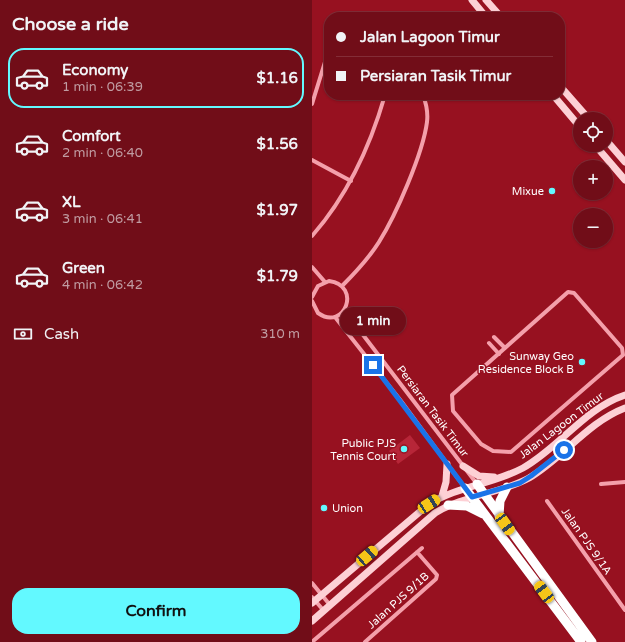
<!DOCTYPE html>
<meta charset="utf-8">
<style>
body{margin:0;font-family:"Varela Round",sans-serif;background:#761621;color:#f1f3f6;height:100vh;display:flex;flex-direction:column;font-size:15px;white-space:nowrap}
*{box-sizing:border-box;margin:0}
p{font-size:13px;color:#c09ca2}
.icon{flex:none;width:22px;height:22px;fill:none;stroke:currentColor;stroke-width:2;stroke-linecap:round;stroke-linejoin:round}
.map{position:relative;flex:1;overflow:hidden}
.details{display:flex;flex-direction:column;background:#710d18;width:312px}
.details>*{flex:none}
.hud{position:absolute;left:12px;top:12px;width:241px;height:88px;border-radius:16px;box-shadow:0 1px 3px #0004,0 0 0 1px #832d37;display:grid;align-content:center;height:88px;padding:0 12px;background:#710d18}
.fabs{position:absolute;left:261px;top:112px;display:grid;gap:8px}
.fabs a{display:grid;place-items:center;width:40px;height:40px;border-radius:50%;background:#710d18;box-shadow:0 1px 3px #0004,0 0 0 1px #832d37;font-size:20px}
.end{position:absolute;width:18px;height:18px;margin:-9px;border:5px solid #1a73e8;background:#fff;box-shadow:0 0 0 2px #fff}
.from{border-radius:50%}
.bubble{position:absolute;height:28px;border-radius:14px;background:#710d18;box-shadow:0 1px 3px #0004,0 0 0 1px #832d37;font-size:13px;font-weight:700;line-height:28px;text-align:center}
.car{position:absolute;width:12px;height:24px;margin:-12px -6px;border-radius:5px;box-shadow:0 0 3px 1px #0007;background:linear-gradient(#f5c518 24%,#345 0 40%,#f5c518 0 76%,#345 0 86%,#f5c518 0)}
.hud b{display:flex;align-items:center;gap:14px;height:38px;font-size:15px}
.hud b+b{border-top:1px solid #832d37}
.hud i{width:10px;height:10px;background:#f1f3f6}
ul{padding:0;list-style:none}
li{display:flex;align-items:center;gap:12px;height:60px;margin:0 8px 6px;padding:0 4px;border:2px solid transparent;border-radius:16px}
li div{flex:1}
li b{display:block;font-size:15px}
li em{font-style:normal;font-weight:700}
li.current{border-color:#63f9ff}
li>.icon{width:36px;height:36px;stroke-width:1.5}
h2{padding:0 12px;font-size:18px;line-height:48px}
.pay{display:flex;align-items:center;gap:10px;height:44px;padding:0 12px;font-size:15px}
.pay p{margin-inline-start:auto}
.action{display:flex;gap:8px;margin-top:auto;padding:8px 12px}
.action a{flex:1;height:46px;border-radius:16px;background:#63f9ff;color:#111;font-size:16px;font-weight:700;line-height:46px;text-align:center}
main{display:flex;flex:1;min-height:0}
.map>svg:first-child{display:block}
.green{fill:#b72638}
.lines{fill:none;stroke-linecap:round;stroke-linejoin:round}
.street{stroke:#f4a0ab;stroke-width:4}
.secondary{stroke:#fdd0d5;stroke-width:7}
.highway{stroke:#fff;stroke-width:9}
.route{stroke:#1a73e8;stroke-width:5}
.poi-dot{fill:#63f9ff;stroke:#971120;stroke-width:1.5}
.labels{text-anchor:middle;stroke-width:3;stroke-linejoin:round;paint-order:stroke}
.poi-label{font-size:11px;fill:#fff;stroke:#971120;text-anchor:end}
.street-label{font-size:11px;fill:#fff;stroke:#971120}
</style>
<main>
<section class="details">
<h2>Choose a ride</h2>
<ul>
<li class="current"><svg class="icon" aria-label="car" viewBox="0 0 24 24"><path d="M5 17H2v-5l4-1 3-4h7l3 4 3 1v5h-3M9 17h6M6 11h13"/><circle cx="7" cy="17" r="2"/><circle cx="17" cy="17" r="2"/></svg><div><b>Economy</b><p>1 min · 06:39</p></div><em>$1.16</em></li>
<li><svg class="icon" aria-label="car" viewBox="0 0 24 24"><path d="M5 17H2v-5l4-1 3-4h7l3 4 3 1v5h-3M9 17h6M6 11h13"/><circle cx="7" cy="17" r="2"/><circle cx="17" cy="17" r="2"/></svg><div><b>Comfort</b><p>2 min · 06:40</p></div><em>$1.56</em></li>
<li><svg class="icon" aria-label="car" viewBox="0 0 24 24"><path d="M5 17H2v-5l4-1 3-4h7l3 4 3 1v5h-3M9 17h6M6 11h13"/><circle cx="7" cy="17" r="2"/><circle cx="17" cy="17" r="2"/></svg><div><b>XL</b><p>3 min · 06:41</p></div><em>$1.97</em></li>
<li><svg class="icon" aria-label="car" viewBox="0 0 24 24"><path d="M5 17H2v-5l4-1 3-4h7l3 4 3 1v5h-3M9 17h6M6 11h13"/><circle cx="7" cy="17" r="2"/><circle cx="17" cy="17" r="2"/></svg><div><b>Green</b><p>4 min · 06:42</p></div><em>$1.79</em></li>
</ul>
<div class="pay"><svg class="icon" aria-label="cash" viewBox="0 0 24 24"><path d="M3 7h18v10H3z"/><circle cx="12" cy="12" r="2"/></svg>Cash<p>310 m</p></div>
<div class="action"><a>Confirm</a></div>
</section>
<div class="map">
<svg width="313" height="642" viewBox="0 0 313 642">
<rect width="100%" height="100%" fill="#971120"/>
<!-- green -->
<path class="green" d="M98 435 108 448 86 464 77 451Z"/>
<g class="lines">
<!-- street -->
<path class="street" d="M0 104 17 49
M0 160 39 181
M0 236C36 195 58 147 73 95
M0 267 13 282
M30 286C44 272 57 258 67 242 84 215 111 153 115 122 116 114 114 103 111 95
M256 292 262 293 310 348 311 355 199 452 181 451 169 444 141 411 140 395Z
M0 297 6 286 17 281C50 285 33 332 6 313L0 301
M32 310 165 484
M23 317 89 401 153 488
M182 337 193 348
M177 343 187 354
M289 484 313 482
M235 501 313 610
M0 583 18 605
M0 597 12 611
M0 642 110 548
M53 642 124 579 125 575 105 552"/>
<!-- secondary -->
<path class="secondary" d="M160 0 174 17
M174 0 189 17
M248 86 277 119
M241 95 268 127
M294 140 313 162
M283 145 313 180
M151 466 167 476 182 477
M130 496 134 482 135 464
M0 603 117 504C146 486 181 484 211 468 247 448 273 408 313 395
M0 621 123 513C152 495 188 494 217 478 251 458 276 422 313 408"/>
<!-- highway -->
<path class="highway" d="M165 484 280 642
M153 488 269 642
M136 505 155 506 171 514
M187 516 188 501 195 487"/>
</g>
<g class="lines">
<!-- route -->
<path class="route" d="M61 365 160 497 208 483 219 476 252 450"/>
</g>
<!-- markers -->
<g class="poi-dot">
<circle cx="240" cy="191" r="4"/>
<circle cx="270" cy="362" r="4"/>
<circle cx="92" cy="449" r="4"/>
<circle cx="12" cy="508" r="4"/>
</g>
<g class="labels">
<!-- poi labels -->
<g class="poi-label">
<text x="232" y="195">Mixue</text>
<text x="262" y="360">Sunway Geo<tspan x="262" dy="13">Residence Block B</tspan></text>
<text x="84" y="447">Public PJS<tspan x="84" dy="13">Tennis Court</tspan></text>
<text x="20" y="512" text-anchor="start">Union</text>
</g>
<!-- street labels -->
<g class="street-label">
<text transform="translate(121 411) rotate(53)" y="4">Persiaran Tasik Timur</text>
<text transform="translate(249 425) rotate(-37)" y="4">Jalan Lagoon Timur</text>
<text transform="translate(275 541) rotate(55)" y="4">Jalan PJS 9/1A</text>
<text transform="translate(86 600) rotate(-42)" y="4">Jalan PJS 9/1B</text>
</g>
</g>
</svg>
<div class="fabs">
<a><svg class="icon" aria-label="locate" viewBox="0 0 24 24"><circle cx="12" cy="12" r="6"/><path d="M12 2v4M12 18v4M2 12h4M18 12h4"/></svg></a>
<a>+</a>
<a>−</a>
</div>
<i class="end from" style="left:252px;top:450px"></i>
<i class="end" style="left:61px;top:365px"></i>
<div class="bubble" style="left:28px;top:307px;width:66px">1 min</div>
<i class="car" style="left:117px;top:504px;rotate:57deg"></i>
<i class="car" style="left:193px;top:524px;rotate:144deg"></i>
<i class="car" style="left:55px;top:556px;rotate:49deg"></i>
<i class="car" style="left:232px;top:592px;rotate:323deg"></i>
<div class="hud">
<b><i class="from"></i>Jalan Lagoon Timur</b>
<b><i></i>Persiaran Tasik Timur</b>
</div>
</div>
</main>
